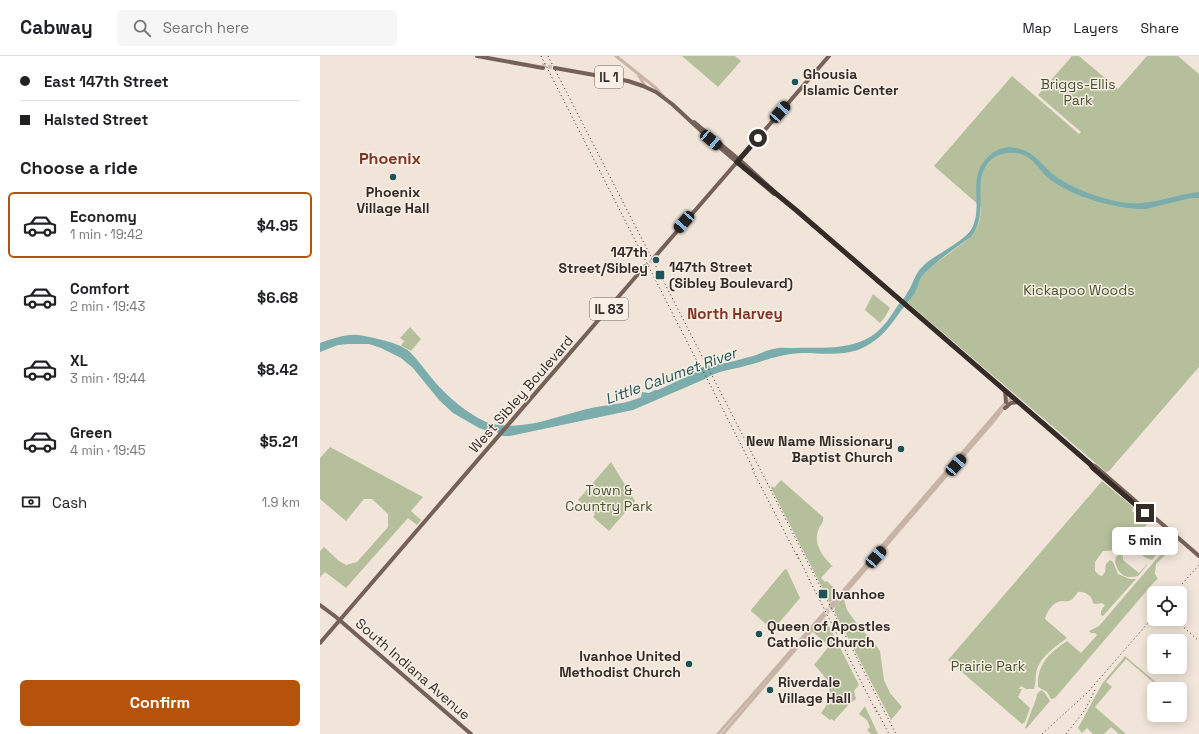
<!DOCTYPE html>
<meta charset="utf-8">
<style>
body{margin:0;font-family:"Space Grotesk",sans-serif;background:#f6f6f6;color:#202124;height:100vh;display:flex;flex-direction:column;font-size:15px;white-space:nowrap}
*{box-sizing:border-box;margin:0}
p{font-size:13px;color:#757577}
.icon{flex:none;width:22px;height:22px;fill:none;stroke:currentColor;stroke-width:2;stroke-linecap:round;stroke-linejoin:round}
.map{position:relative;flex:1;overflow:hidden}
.side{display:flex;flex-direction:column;background:#fff;width:320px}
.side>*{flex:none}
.hud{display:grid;align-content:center;height:88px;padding:0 20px;background:#fff}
.tools{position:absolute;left:827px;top:530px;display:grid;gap:8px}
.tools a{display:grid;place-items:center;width:40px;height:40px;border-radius:6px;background:#fff;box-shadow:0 2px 10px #0003;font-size:20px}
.end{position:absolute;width:18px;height:18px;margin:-9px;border:5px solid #352b27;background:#fff;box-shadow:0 0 0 2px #fff}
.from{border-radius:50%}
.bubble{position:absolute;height:28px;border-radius:6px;background:#fff;box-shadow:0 2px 10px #0003;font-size:13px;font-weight:700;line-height:28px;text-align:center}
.car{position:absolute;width:12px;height:24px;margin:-12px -6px;border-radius:5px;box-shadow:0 0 3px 1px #0007;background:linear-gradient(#222 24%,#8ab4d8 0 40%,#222 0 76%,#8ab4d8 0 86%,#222 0)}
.hud b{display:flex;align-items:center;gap:14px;height:38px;font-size:15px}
.hud b+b{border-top:1px solid #e0e0e0}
.hud i{width:10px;height:10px;background:#202124}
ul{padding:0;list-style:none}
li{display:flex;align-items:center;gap:12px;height:66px;margin:0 8px 6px;padding:0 12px;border:2px solid transparent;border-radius:6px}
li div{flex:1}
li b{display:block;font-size:15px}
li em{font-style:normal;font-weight:700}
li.on{border-color:#b45309}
li>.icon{width:36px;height:36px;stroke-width:1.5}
h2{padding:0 20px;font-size:18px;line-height:48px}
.pay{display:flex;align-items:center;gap:10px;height:44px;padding:0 20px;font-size:15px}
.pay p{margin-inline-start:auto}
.cta{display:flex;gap:8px;margin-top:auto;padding:8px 20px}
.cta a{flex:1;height:46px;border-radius:6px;background:#b45309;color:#fff;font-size:16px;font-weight:700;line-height:46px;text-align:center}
header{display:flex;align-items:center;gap:24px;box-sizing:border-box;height:56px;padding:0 20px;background:#fff;border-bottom:1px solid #e0e0e0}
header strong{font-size:19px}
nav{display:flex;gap:22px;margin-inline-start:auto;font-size:14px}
.search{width:280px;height:36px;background:#f6f6f6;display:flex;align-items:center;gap:10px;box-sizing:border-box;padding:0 14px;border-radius:6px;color:#757577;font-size:15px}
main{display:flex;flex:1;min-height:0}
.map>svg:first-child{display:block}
.green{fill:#b5bf9b}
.water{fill:#7aadac}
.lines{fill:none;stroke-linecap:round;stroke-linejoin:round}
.minor-tunnel{stroke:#cbc0b6;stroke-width:3;stroke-dasharray:3 1.5;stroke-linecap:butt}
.major-tunnel{stroke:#cbc0b6;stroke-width:4;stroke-dasharray:4 2;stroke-linecap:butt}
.minor{stroke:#c8b4a7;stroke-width:3}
.major{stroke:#766158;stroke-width:4}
.rail{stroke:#352b27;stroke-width:1;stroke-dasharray:1 3;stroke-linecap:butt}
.route{stroke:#352b27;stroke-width:5}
.poi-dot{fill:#1e5455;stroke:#f8efe6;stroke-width:1.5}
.labels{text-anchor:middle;stroke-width:3;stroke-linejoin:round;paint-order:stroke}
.shield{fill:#f8efe6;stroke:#706660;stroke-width:1}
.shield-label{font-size:13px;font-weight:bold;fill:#352b27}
.poi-label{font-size:14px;font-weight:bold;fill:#352b27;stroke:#f8efe6;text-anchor:start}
.park-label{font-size:14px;fill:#46522c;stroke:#f8efe6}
.street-label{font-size:14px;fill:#352b27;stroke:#f8efe6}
.neighbourhood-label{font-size:15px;font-weight:bold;fill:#813423;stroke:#f8efe6}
.water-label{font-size:15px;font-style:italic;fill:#1e5455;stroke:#f8efe6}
.quarter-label{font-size:16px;font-weight:bold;fill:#813423;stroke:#f8efe6}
</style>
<header>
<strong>Cabway</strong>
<div class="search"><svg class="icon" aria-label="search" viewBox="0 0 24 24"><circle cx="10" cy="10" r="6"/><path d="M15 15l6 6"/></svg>Search here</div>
<nav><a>Map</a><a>Layers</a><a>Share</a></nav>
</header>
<main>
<section class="side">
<div class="hud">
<b><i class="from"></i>East 147th Street</b>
<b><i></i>Halsted Street</b>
</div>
<h2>Choose a ride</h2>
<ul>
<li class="on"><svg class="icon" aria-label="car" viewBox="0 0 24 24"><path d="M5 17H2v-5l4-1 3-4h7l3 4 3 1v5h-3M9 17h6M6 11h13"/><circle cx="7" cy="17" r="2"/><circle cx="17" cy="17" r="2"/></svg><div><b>Economy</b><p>1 min · 19:42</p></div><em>$4.95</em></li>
<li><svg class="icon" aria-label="car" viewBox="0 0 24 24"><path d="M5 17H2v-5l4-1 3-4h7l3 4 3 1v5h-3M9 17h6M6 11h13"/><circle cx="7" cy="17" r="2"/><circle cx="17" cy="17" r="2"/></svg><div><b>Comfort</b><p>2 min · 19:43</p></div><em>$6.68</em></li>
<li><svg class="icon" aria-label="car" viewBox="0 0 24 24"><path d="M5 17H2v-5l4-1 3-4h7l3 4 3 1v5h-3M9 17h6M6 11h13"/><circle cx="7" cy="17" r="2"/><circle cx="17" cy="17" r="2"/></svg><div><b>XL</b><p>3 min · 19:44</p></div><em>$8.42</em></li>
<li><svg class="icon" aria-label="car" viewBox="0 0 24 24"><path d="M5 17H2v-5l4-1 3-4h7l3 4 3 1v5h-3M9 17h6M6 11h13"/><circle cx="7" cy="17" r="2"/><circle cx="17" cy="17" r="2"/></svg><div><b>Green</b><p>4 min · 19:45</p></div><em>$5.21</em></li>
</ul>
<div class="pay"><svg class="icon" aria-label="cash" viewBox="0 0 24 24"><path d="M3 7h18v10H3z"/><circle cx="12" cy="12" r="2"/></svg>Cash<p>1.9 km</p></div>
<div class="cta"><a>Confirm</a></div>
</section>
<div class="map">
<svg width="879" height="678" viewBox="0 0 879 678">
<rect width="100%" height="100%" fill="#f1e5da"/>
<!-- green -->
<path class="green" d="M362 0H415L421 5 398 31Z
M752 0H759L798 33 827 0H858L879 18V311L789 415 786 416 588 247 603 219 615 208 651 181C658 172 661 162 661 151L614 110 692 20 759 78 761 76 718 39Z
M553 238 570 252 565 261 560 267 545 254Z
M90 271 101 283 91 295 81 290 84 285 80 282Z
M10 391 103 441 91 455 101 464 97 469 88 462 26 532 5 516 0 521V495L4 491 19 505 26 509 37 506 68 471V458L52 443H44L26 465 0 443V402Z
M291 406 315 445 289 475 273 461 275 458 258 444Z
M461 424 503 461C504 466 501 468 499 472 492 489 503 500 513 511H511L501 522 505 526 507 525C511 530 515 531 518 537L510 547 451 432 452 430 454 432Z
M782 425 813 451 812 455 827 468 813 486 804 494 783 495 775 506V515L779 519 782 520 785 516 786 508 790 504 793 506 798 518 810 523H816L783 560 781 559V555L785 549 782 547 775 548 773 547C772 539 764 535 758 536 756 538 754 542 751 544 748 546 745 545 742 545 733 546 727 555 725 563L747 582C735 591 718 602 716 618 715 623 716 628 714 633H706L701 630 699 633H702L698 641 710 652 705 666 702 668 628 604Z
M834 475H837L847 483 846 487 832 504 826 502 822 499 824 496 822 494 830 485 828 483 829 482 831 483 836 477Z
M848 493 849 495 836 508 835 518 838 523 835 525 735 642 731 643 727 636 718 631C717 608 729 597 747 585L761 597 777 579 775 577H771L769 575 779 570 839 500 844 494Z
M800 498 803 499 800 503 803 500V504L819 517 827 508V509L818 520C804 523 799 519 795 506L796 501Z
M465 513 467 514 480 542 453 574 431 555V554Z
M522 543H524L527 554 540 572 555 588 560 595 564 624 570 637 582 651 571 664 514 555 515 553V551Z
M505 562 539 629 534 635 536 643 530 647 514 665 511 663 510 664 501 657C516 638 510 624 494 609L509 590 493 576Z
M805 600 844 633H841L806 603 786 626 792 631 775 651 806 678H799L791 671 784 678H773L767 672 762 677 758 672 782 628Z
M721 634 725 637 730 645 706 673 705 672 716 643 717 638Z
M545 650 558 678H551L547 674 550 671 547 664 539 658Z"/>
<!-- water -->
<path class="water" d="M689 91C719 94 719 111 741 124 761 136 799 150 822 147 842 145 860 138 879 136V142H871L826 153C799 154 753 141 731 124 721 117 715 104 704 99 693 94 674 97 667 108 652 130 670 156 651 181 635 192 618 204 604 218 599 223 599 229 596 234 592 243 585 249 580 256 568 273 558 286 538 294 520 300 501 297 484 297 463 297 444 305 425 310 411 314 396 315 385 323L313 354 190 380H183L175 375H168L159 372 133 357 119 344 93 312 81 302 61 292 49 288H28L18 289 0 296V287C12 283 26 278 38 279 47 280 54 282 62 284 71 286 83 290 90 296 99 305 107 317 115 326 130 343 146 356 164 365 169 368 175 368 179 369 214 373 243 357 277 351 292 348 307 348 321 341L322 336 329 337 335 334H338C349 329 359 324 371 319 376 317 378 313 383 311 396 308 409 307 422 303 425 302 433 300 436 299 442 297 447 294 453 293 460 291 467 292 474 292 504 291 539 296 562 271 568 265 573 257 578 249 581 245 585 242 587 237 593 229 594 219 602 211 613 199 645 186 652 172 664 148 646 122 668 101 674 95 680 92 689 91Z"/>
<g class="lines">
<!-- minor-tunnel -->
<path class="minor-tunnel" d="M503 558 511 549
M504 560 512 552"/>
<!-- major-tunnel -->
<path class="major-tunnel" d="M222 9 235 12
M326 211 333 203"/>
<!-- minor -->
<path class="minor" d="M296 0 336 32 343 40
M319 20 325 30
M511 549 686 346
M512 552 672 367 692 341
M398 678 503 558
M403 678 504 560"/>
<!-- major -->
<path class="major" d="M157 0 223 12
M235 12 308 25 323 30 336 36 352 48 391 84 454 138H457L738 380 770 408 775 410 879 500
M374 66 422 106 456 137
M333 203 509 0
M685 335 686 346
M685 352 691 347 698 346
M770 408 773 412 824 456
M0 549 16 561 151 678
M0 587 325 210"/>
<!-- rail -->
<path class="rail" d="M221 0 382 315
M228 0 576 678
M380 309 435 416
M432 413 479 504
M477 498 491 527
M489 523 557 657
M854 537 879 509
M856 563 861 569 879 585
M555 651 569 678
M722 678 768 636 834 560
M746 678 765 654 776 632"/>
</g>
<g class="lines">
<!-- route -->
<path class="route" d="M438 82 417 106 476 154 770 408 773 412 825 457"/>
</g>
<!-- markers -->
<g class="poi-dot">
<circle cx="475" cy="26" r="4"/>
<circle cx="73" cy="121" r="4"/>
<circle cx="336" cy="204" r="4"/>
<rect x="335" y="214" width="10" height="10" rx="2"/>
<circle cx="581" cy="393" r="4"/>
<rect x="498" y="533" width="10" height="10" rx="2"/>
<circle cx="439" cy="578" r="4"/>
<circle cx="369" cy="608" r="4"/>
<circle cx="450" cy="634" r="4"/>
</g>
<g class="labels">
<!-- shield labels -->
<g class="shield">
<rect x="275" y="10" width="28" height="22" rx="3"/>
<rect x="270" y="242" width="38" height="22" rx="3"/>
</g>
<g class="shield-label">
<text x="289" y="26">IL 1</text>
<text x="289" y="258">IL 83</text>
</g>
<!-- poi labels -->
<g class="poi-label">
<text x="483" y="23">Ghousia<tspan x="483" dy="16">Islamic Center</tspan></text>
<text x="73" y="141" text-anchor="middle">Phoenix<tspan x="73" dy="16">Village Hall</tspan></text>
<text x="328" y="201" text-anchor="end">147th<tspan x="328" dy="16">Street/Sibley</tspan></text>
<text x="349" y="216">147th Street<tspan x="349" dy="16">(Sibley Boulevard)</tspan></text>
<text x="573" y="390" text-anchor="end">New Name Missionary<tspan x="573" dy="16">Baptist Church</tspan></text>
<text x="512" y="543">Ivanhoe</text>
<text x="447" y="575">Queen of Apostles<tspan x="447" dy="16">Catholic Church</tspan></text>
<text x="361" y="605" text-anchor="end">Ivanhoe United<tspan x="361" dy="16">Methodist Church</tspan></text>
<text x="458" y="631">Riverdale<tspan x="458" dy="16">Village Hall</tspan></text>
</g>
<!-- park labels -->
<g class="park-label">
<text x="758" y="33">Briggs-Ellis<tspan x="758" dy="16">Park</tspan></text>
<text x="759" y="239">Kickapoo Woods</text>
<text x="289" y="439">Town &amp;<tspan x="289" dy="16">Country Park</tspan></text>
<text x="668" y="615">Prairie Park</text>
</g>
<!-- street labels -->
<g class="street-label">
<text transform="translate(201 338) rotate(-49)" y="5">West Sibley Boulevard</text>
<text transform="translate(93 613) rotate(41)" y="5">South Indiana Avenue</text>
</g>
<!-- neighbourhood labels -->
<g class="neighbourhood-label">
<text x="415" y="263">North Harvey</text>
</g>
<!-- water labels -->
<g class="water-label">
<text transform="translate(351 320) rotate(-20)" y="5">Little Calumet River</text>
</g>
<!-- quarter labels -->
<g class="quarter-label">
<text x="70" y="108">Phoenix</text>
</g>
</g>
</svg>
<div class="tools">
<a><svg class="icon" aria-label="locate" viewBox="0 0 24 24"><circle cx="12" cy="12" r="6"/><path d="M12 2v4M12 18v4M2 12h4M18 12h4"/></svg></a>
<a>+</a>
<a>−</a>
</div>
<i class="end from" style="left:438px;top:82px"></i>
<i class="end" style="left:825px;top:457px"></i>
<div class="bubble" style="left:792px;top:471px;width:66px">5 min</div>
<i class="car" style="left:460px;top:56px;rotate:41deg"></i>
<i class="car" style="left:391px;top:84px;rotate:130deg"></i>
<i class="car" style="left:364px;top:166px;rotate:221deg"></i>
<i class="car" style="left:636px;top:409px;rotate:41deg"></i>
<i class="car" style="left:556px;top:501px;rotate:41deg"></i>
</div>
</main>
